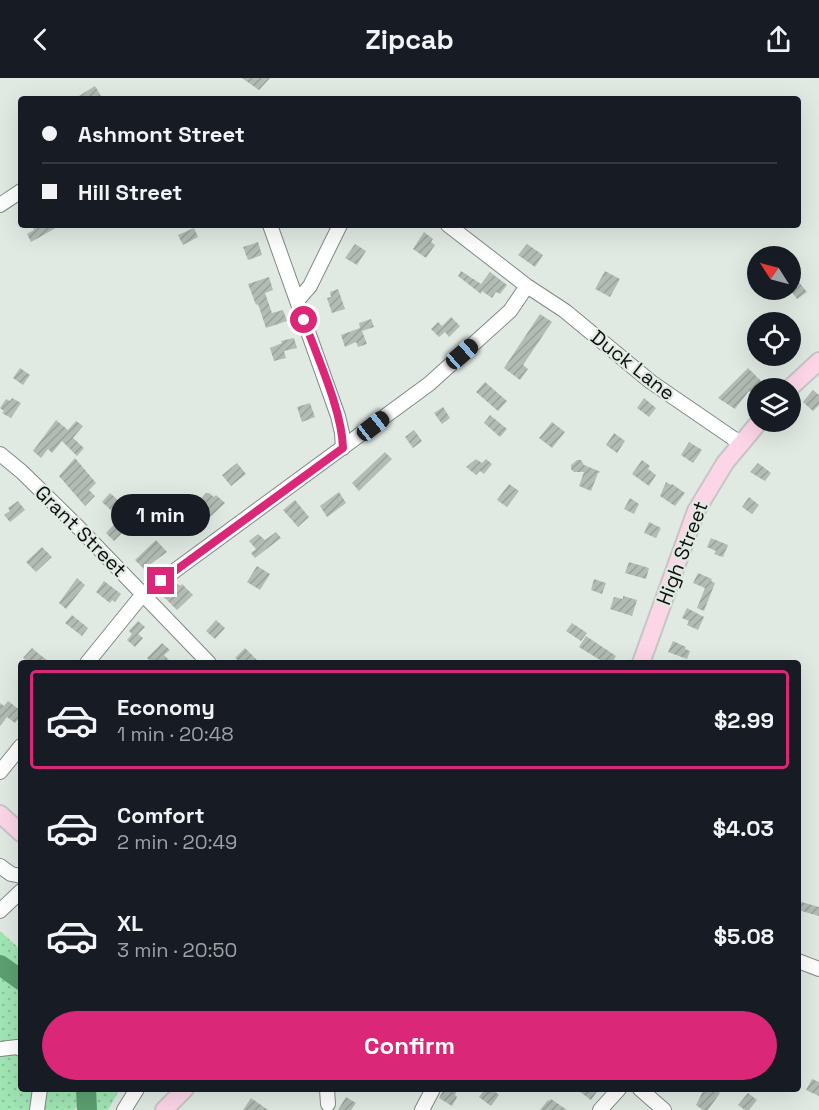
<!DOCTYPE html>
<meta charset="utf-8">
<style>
body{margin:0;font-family:"Space Grotesk",sans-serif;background:#242831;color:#f1f3f6;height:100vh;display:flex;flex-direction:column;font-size:22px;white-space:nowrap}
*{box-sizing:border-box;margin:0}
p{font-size:20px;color:#9ea1a6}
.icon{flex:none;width:33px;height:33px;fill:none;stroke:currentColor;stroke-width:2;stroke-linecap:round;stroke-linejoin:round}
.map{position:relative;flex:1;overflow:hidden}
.drawer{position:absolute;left:18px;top:582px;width:783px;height:432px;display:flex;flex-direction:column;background:#171b24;border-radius:6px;box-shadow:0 6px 24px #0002}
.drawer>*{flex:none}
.hud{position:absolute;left:18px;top:18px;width:783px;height:132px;border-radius:6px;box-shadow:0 6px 24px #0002;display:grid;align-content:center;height:132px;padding:0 24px;background:#171b24}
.needle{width:39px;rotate:306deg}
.buttons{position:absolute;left:747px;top:168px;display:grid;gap:12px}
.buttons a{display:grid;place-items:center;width:54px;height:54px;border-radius:50%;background:#171b24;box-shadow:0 6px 24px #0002;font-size:30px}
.end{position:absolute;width:27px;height:27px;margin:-14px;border:8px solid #db2777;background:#fff;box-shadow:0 0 0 3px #fff}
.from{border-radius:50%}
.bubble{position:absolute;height:42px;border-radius:21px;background:#171b24;box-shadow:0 6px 24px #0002;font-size:20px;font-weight:700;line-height:42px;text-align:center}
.car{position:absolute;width:18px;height:36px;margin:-18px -9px;border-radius:8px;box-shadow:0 0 4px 2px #0007;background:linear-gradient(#222 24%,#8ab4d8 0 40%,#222 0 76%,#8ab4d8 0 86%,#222 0)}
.hud b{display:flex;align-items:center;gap:21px;height:57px;font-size:22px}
.hud b+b{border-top:2px solid #363941}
.hud i{width:15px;height:15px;background:#f1f3f6}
ul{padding:10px 0 0;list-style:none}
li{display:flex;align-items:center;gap:18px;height:99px;margin:0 12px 9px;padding:0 12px;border:3px solid transparent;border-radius:6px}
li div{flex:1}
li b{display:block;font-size:22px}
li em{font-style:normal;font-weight:700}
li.selected{border-color:#db2777}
li>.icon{width:54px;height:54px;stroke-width:1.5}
.primary-button{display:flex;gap:12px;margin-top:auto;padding:12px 24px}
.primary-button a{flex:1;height:69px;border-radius:36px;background:#db2777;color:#fff;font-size:24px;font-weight:700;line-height:69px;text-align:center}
header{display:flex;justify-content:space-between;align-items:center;height:78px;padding:0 24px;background:#171b24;font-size:27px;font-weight:700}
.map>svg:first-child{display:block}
.park{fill:url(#park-dots)}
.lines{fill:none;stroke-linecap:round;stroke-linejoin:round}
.river{stroke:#5ca071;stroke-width:20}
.building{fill:url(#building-hatch)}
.minor-casing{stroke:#818a83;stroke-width:16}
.major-casing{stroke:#c5c6c5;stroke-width:20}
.minor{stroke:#fff;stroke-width:14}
.major{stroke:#fcd6e7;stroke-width:16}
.route{stroke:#db2777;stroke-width:8}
.labels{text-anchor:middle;stroke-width:4.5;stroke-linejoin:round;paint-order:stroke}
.street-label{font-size:20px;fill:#0d100e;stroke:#e0eae3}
</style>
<header><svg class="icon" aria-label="back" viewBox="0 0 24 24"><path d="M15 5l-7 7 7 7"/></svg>Zipcab<svg class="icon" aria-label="share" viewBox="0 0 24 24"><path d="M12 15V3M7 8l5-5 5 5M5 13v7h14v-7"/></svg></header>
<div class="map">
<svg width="819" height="1032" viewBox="0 0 819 1032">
<defs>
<pattern id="park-dots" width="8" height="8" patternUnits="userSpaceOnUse" patternTransform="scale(1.5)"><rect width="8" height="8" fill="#a1e6b5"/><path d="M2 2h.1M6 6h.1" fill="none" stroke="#89c49a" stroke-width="1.8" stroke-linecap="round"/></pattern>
<pattern id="building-hatch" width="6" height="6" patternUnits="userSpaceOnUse" patternTransform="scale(1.5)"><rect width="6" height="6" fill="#b2bcb4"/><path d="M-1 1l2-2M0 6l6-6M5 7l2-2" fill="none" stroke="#98a19a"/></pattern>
</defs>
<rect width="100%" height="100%" fill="#e0eae3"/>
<!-- park -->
<path class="park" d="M0 853 21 872V899L0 881Z
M0 891 21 906V1011H81L78 1028 74 1032H0Z
M89 1011H120L108 1032H90Z"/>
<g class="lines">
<!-- river -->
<path class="river" d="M0 887 21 902
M86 1011 87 1032"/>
</g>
<!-- building -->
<path class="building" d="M242 0H270L259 12Z
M95 8 101 18 96 21H74Z
M32 147H61L31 164 27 156 34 152Z
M194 150 198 159 183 167 178 157Z
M424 154 433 161 431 164 435 167 426 180 413 171Z
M258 164 262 177 248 182 243 169Z
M355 166 366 173 357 187 345 180Z
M527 166 543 177 535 189 518 177Z
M461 193 481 206 490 194 507 207 500 216 496 214 492 220 482 213 481 216 458 198Z
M605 193 620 201 610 219 595 211Z
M269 199 273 212 265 215 272 235 283 232 287 243 266 250 258 226 256 227 248 206Z
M798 203 807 214 797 221 790 212V208Z
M338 211 345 231 332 235 327 220 331 219 330 214Z
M540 236 552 244 523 287 528 291 520 302 504 290Z
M451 239 460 248 449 259 445 254 439 259 431 251 438 244 442 248Z
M371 241 374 249 362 253 367 266 358 269 356 264 345 269 341 257 360 250 359 245Z
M294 260 297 270 284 273 286 280 274 283 270 270 282 265 281 263Z
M20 290 30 297 23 307 13 300Z
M748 290 764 306 753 317 749 313 735 331 718 320Z
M485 304 507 323 498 333 476 314Z
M813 312 819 317V327L813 333 803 324Z
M12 320 21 325 11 340 2 335 4 333 0 330 6 321 10 323Z
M644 320 656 330 649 339 637 330Z
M310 325 315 339 302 344 297 329Z
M443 329 450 340 442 346 434 335Z
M490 337 507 351 500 359 484 345Z
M56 342 68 352 76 343 83 348 73 360 84 370 77 378 62 363 52 375 48 371 41 380 33 373Z
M552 344 565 354 552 370 539 360Z
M414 352 422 363 413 370 405 359Z
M614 355 625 363 617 375 606 367Z
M689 364 702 372 693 385 681 377Z
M385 374 392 381 359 413 352 405Z
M75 380 96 405 89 412 95 418 85 428 59 398Z
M476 381 482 385 486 381 492 386 484 396 480 393 476 397 466 389Z
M577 382H581L584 387 601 394 598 395 591 413 579 408 584 394H574L571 391V387Z
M642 382 650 388 648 391 656 397 649 408 632 396Z
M237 385 246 396 231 408 222 397Z
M758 385 771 395 765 403 750 394Z
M666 404 671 407 672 406 685 415 675 428 660 418Z
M509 406 519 413 507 429 497 422Z
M339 414 346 425 327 439 320 428Z
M110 415 121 425 113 434 102 424Z
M206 415H209L214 419 216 417 225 425 207 442 199 435 183 450 177 443 184 436 186 438Z
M749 419 759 427 752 436 742 429Z
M630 420 639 426 634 436 624 431Z
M295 422 309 439 298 449 283 432Z
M18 423 25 432 10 444 4 437 10 433 8 430Z
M120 440 129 448 114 463 106 455Z
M649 444 661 450 656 460 644 455Z
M276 454 281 460 255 480 251 475 256 471 249 463 258 456 265 462Z
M711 460 728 467 723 479 714 476 716 473 707 469Z
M156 462 167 474 144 491 135 482Z
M42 469 52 479 36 494 26 484Z
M629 484 649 490 646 501 625 495Z
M257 488 270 496 260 512 247 504Z
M698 495 712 501 711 503 715 505 704 533 697 530 705 510 693 505Z
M77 500 85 507 66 531 59 525Z
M594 501 606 505 602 516 591 512Z
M104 503 121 516 115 524 112 522 110 525 96 514Z
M178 506 180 508 182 506 193 517 177 532 164 519Z
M623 518 637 522 632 538 610 531 614 519 623 521Z
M687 530 704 539 698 552 687 547 689 543 682 540Z
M72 537 88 550 82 558 65 545Z
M216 542 225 550 215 561 206 553Z
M138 543 145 549 138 556 143 560 135 569 127 562 132 556 129 553Z
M572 545 587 555 581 563 566 553Z
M586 558 616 578 612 585H605L579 569Z
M673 563 686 569 685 571 690 573 687 581 668 574Z
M162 565 170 572 164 577 172 585H152L147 580Z
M32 570 39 576 51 585H29L23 580Z
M245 570 260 585H241L235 580Z
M8 623 21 633V638L15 645 7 639 0 648V625L4 628Z
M798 823 819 829V838L798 832Z
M812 1001 819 1004V1018L806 1012Z
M444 1011H458L455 1017 457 1019 452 1028 439 1020Z
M485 1011H492L499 1017 491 1028 479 1019Z
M576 1011H599L591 1022Z
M704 1011H715L720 1015 708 1032H703L696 1027Z
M748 1015 757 1022 749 1032H745L738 1027Z
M346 1019 356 1025 351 1032H338Z
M251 1020 268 1032H243Z
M551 1021 567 1032H540L548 1022 549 1023Z"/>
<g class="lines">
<!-- minor casing -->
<g class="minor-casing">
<path id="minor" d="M0 127 21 113
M270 147 338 338 342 355 343 370
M448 147 527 208 565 233 651 304 740 365
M297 223 310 208 340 147
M0 376 22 394 79 450 209 585
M87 585 143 516 429 306 510 233 527 208
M0 694 21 668
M0 788 11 796 21 798
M0 833 21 813
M798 883 819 891
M0 971 17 969 21 971
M327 1011 328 1026
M640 1011 664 1032
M37 1032 40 1011
M124 1032 137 1011
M422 1032 433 1011
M600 1032 619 1011"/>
</g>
<!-- major casing -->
<g class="major-casing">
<path id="major" d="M790 310 819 283
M641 585 696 433 725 385 759 344
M0 736 21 755
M164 1032 185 1011"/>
</g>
<!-- minor -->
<use href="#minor" class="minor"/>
<!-- major -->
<use href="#major" class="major"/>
</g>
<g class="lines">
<!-- route -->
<path class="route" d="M161 503 343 370C342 332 317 279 304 242"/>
</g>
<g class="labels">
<!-- street labels -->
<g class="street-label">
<text transform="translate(633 287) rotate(38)" y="7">Duck Lane</text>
<text transform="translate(81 453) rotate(45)" y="7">Grant Street</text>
<text transform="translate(682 475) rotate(-69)" y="7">High Street</text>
</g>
</g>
</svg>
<div class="buttons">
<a><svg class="needle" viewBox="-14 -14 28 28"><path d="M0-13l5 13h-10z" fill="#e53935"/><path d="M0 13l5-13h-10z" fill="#9ea1a6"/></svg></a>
<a><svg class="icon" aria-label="locate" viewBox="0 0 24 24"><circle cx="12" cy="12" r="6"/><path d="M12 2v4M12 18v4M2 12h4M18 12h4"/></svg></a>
<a><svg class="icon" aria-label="layers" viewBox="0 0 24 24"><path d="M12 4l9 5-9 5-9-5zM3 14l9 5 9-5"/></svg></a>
</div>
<i class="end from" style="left:304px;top:242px"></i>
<i class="end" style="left:161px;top:503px"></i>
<div class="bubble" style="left:111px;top:416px;width:99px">1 min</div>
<i class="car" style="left:462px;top:276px;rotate:49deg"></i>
<i class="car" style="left:373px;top:348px;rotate:52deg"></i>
<div class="hud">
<b><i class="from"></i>Ashmont Street</b>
<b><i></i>Hill Street</b>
</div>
<section class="drawer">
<ul>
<li class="selected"><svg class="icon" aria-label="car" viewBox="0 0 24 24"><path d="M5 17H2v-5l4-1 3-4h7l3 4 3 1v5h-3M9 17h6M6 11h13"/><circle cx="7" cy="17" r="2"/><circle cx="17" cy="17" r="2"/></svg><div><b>Economy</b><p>1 min · 20:48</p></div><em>$2.99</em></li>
<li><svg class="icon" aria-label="car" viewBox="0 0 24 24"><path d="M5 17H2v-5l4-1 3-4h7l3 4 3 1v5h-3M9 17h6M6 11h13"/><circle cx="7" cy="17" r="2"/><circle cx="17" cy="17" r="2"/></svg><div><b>Comfort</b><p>2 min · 20:49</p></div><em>$4.03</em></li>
<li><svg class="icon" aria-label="car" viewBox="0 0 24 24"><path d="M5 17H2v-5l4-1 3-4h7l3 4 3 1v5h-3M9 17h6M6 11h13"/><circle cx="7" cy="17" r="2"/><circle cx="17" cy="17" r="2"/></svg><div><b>XL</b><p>3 min · 20:50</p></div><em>$5.08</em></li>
</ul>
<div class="primary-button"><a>Confirm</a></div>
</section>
</div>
